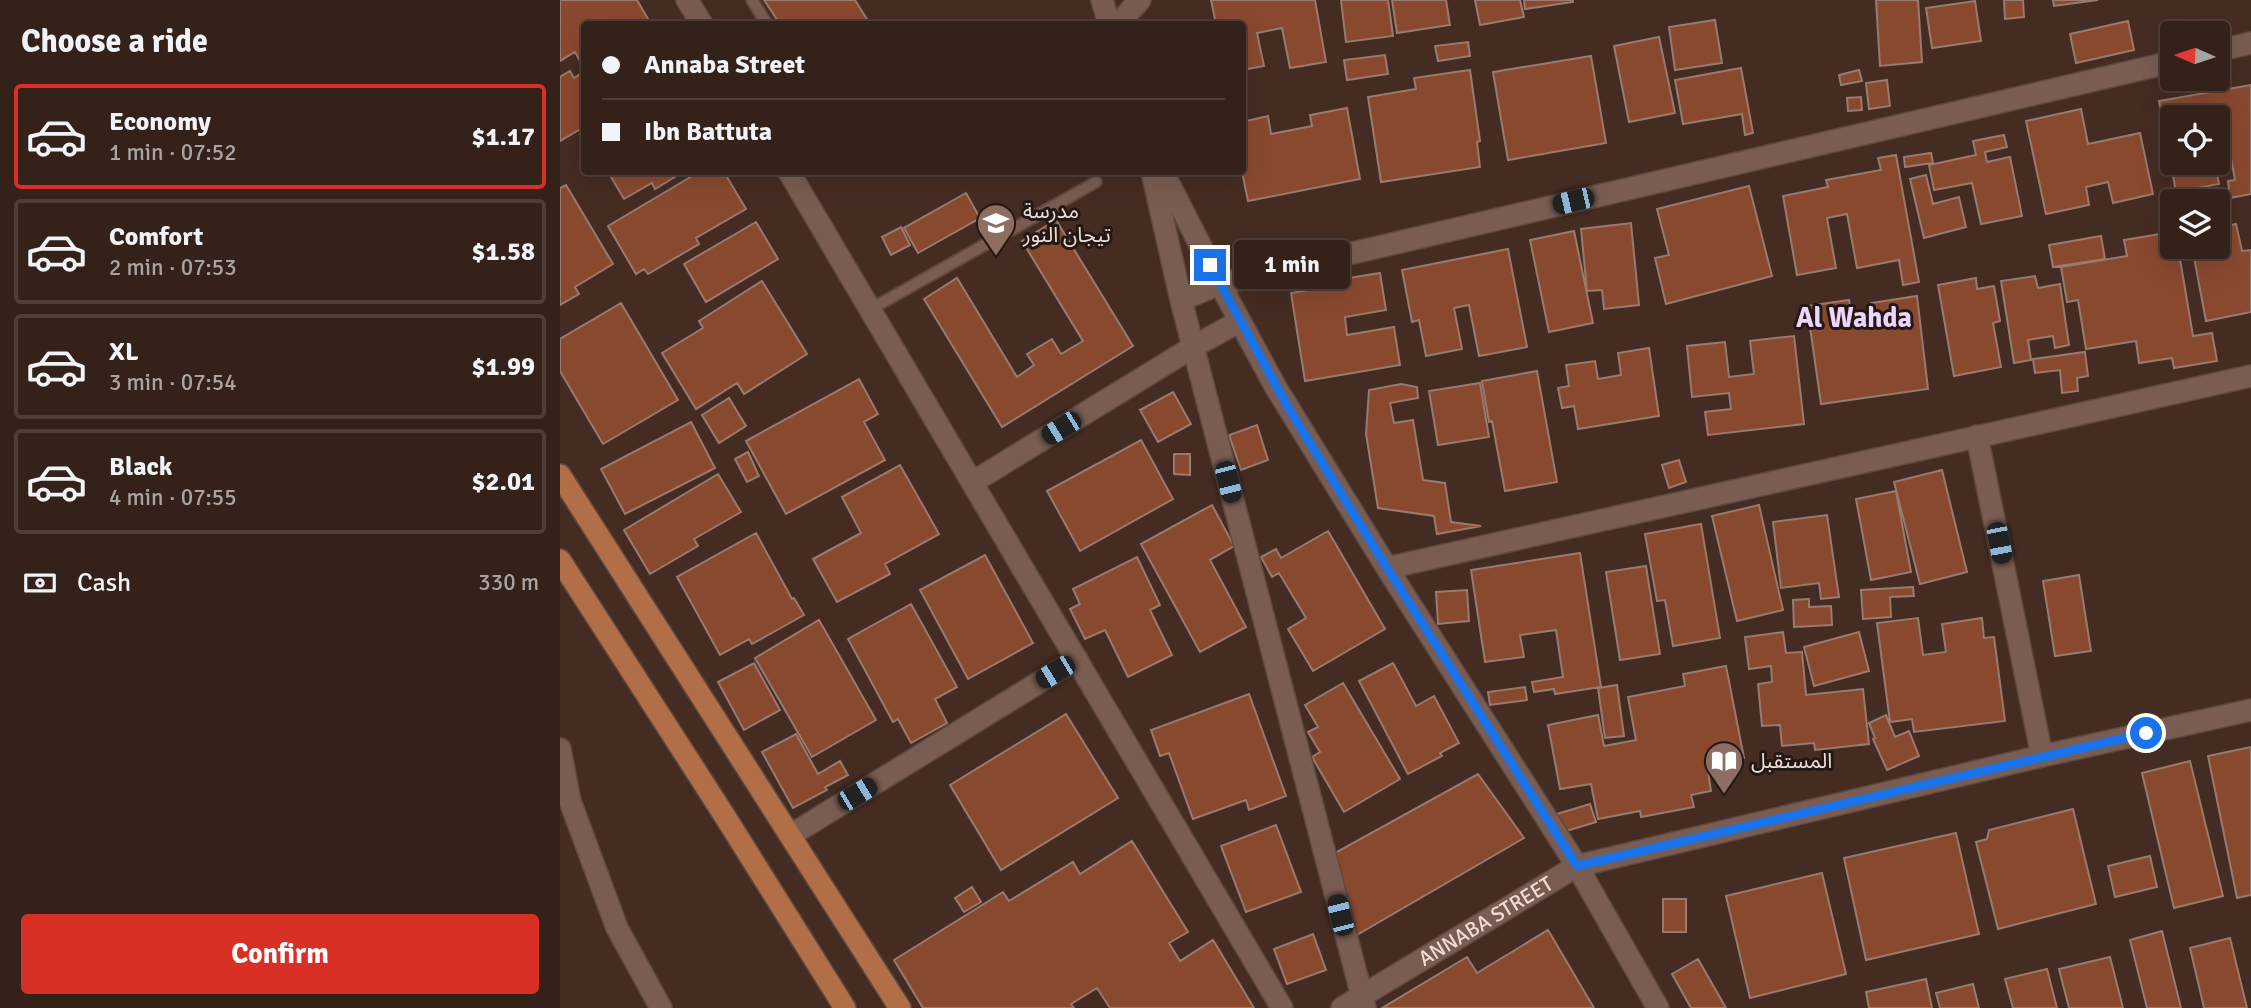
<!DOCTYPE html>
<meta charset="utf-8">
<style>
body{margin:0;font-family:Signika,"Noto Sans Arabic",sans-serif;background:#3f2e27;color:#f1f3f6;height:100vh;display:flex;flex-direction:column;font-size:26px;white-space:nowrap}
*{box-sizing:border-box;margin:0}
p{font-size:23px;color:#a9a3a2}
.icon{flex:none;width:38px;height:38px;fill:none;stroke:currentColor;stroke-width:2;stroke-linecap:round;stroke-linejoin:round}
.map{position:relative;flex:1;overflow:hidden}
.panel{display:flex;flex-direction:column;background:#34211a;width:560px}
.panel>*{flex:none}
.hud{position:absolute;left:21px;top:21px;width:665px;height:154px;border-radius:7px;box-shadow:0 7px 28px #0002,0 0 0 2px #4e3e39;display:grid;align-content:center;height:154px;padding:0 21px;background:#34211a}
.needle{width:46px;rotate:273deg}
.fabs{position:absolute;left:1600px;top:21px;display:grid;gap:14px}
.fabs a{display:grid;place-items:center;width:70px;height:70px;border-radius:7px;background:#34211a;box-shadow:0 7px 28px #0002,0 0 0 2px #4e3e39;font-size:35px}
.end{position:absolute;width:32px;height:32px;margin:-16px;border:9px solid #1a73e8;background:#fff;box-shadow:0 0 0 4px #fff}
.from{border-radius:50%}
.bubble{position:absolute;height:49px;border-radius:7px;background:#34211a;box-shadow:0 7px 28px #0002,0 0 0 2px #4e3e39;font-size:23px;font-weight:800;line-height:49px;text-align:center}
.car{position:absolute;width:21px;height:42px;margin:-21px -10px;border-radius:9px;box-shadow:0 0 5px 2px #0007;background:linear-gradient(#222 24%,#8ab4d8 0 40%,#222 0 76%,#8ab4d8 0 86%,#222 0)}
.hud b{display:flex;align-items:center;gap:24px;height:66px;font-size:26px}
.hud b+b{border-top:2px solid #4e3e39}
.hud i{width:18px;height:18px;background:#f1f3f6}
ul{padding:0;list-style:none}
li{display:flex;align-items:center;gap:21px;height:105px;margin:0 14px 10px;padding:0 7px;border:4px solid #4e3e39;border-radius:7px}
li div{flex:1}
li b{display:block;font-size:26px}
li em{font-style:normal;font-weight:800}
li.current{border-color:#d93025}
li>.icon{width:63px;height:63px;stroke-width:1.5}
h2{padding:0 21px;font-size:32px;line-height:84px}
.pay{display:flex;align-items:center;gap:18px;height:77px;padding:0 21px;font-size:26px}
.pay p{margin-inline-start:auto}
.cta{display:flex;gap:14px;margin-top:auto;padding:14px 21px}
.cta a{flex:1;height:80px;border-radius:7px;background:#d93025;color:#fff;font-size:28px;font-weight:800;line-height:80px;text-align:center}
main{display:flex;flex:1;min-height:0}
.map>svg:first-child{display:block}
.building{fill:#89492f;stroke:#987a6f;stroke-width:2}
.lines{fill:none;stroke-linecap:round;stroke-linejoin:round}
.lane-casing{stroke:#5e4940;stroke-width:14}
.street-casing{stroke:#5e4940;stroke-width:24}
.secondary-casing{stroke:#5e4940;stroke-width:24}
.primary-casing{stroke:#5e4940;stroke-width:24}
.lane{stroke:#795d52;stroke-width:10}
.street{stroke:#795d52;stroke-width:21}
.secondary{stroke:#795d52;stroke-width:21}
.primary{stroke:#b16e47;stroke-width:21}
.route{stroke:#1a73e8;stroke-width:9}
.labels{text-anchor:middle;stroke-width:6;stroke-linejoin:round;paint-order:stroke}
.poi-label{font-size:21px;fill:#efded8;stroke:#231814;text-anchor:start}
.street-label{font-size:21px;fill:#efded8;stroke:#231814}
.district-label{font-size:28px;font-weight:bold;fill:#ecd5fe;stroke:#231814}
</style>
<main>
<section class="panel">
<h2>Choose a ride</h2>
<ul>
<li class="current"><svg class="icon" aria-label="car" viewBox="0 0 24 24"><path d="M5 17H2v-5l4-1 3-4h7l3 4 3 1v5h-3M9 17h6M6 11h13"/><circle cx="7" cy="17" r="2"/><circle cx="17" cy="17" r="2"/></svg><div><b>Economy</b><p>1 min · 07:52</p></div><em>$1.17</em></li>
<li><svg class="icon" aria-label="car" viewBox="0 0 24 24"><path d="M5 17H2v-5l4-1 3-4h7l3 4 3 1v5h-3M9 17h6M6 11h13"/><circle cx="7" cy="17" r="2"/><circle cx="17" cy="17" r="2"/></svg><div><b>Comfort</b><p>2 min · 07:53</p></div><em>$1.58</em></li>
<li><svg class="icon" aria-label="car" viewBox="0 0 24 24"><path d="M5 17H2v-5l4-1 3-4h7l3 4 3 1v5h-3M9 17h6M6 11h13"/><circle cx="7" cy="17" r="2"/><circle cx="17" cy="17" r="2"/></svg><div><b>XL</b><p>3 min · 07:54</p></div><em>$1.99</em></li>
<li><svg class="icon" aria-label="car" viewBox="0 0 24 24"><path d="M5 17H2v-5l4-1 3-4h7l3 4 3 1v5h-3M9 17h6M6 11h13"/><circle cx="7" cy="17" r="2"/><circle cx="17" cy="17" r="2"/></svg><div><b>Black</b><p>4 min · 07:55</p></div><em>$2.01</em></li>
</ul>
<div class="pay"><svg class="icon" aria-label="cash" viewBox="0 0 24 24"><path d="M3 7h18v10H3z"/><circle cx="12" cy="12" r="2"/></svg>Cash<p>330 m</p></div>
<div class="cta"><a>Confirm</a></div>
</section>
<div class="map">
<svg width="1691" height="1008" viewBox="0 0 1691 1008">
<rect width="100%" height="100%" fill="#452c23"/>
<!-- building -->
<path class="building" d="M0 0H77L91 24H24V68L15 52 0 61Z
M204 0H295L310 24H220Z
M651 0H755L766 62 730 68 722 28 697 33 704 66 682 70V24H656Z
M781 0H828L833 36 786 42Z
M832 0H886L890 25 837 33Z
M915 0H960L964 17 920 25Z
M964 0H1013V2L965 9Z
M1316 0H1358L1362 62 1320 66Z
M1444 0H1463L1464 17 1445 19Z
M1493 0H1538L1494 6Z
M1415 1 1421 41 1372 48 1366 8Z
M1155 20 1162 63 1115 70 1109 27Z
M1568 21 1574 50 1516 63 1510 34Z
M1099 37 1115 113 1069 122 1054 46Z
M908 42 910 56 878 61 875 46Z
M825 55 828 74 787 80 784 60Z
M1031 56 1046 143 948 160 933 72Z
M1181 68 1193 133 1185 135 1182 114 1123 124 1115 80Z
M910 70 920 141 917 142 920 167 821 182 808 97 856 89 854 78Z
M1299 70 1302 81 1281 85 1279 75Z
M10 71 14 78 22 73 24 77V127L0 141V77Z
M1327 80 1330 106 1309 109 1306 83Z
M1691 85V194L1670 198 1668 181 1675 180 1669 147 1657 149V117H1612V163H1655L1659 184 1616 192 1599 101Z
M1301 97 1302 110 1288 111 1287 98Z
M787 108 800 179 688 201 682 172V122L708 116 711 134 752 126 750 115Z
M1521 109 1528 144 1580 133 1593 194 1553 203 1548 182 1526 187 1529 205 1486 214 1466 121Z
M1444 135 1447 147 1425 152 1427 162 1450 157 1462 216 1421 224 1412 183 1374 190 1369 165 1416 155 1413 141Z
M1371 153 1373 163 1345 167 1344 157Z
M1336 155 1359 282 1343 285 1339 260 1297 268 1287 214 1267 218 1276 268 1237 275 1223 196 1268 187 1266 180 1321 170 1318 158Z
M48 172H117L118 175 95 189 92 183 64 199Z
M139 172H164L186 209 136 238 139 244 88 274 84 269 76 274 48 226Z
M1366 175 1373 204 1399 197 1406 227 1364 238 1350 179Z
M6 185 53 264 15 287 19 294 0 305V188Z
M1189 186 1212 276 1106 304 1095 258 1109 255 1097 209Z
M406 193 420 218 358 253 344 228Z
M496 220 573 346 442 427 364 299 397 278 457 377 474 365 467 354 492 339 501 354 523 341 462 241Z
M196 222 218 259 146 302 124 264Z
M1071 223 1079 305 1044 309 1042 290 1027 291 1021 229Z
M1676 224 1682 251 1691 250V312L1646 321 1632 247H1657V228Z
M341 227 350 245 331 255 322 237Z
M1014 231 1033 323 989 332 970 240Z
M1612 232V247H1618L1633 336 1652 333 1657 361 1614 368 1612 358 1579 363 1576 341 1526 349 1518 300 1507 302 1501 267 1567 256 1564 240Z
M1541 236 1545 259 1493 267 1489 245Z
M948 249 967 347 919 356 909 305 894 308 902 349 866 356 859 320 852 322 842 270Z
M820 273 826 310 785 317 787 335 834 327 840 365 745 381 731 293 765 287 764 282Z
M1475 276 1478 288 1500 284 1509 345 1495 348 1493 336 1468 340 1471 360 1454 363 1441 281Z
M1416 278 1417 289 1434 286 1440 321 1433 323 1441 367 1394 376 1378 285Z
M202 281 247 354 184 394 177 383 136 409 102 353 143 328 139 321Z
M1357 296 1368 389 1261 404 1247 306 1289 300 1292 322 1314 319 1311 303Z
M61 303 118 400 43 444 0 371V339Z
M1234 336 1244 424 1148 435 1145 412 1171 409 1169 393 1132 397 1127 346 1165 342 1169 377 1194 374 1190 341Z
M1089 348 1099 416 1018 429 1014 406 1002 408 998 388 1009 386 1006 365 1035 361 1038 379 1061 375 1058 353Z
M1525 352 1528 376 1517 378 1518 391 1502 393 1500 370 1475 373 1473 359Z
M977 371 997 482 945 491 932 421 929 422 922 381Z
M299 379 318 414 304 422 325 460 226 514 186 441Z
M920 383 929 437 878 445 869 391Z
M841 384 857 387 858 398 830 403 834 423 853 420 863 480 885 483 891 522 921 526 877 534 874 516 818 508 806 434 809 390Z
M613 392 631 424 598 442 580 410Z
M169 398 186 426 159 443 142 415Z
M131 422 155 468 65 514 41 469Z
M697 425 708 460 681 470 669 435Z
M581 440 613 499 520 551 487 491Z
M188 452 199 476 187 482 175 459Z
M614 454H630V475L614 474Z
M1119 460 1126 482 1109 488 1102 465Z
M340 465 379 534 325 564 330 574 277 602 253 559 301 533 282 497Z
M1382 470 1407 572 1360 584 1334 482Z
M158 474 181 512 134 539 138 546 90 574 64 530Z
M1336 491 1351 572 1311 580 1296 499Z
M652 505 674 546 650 560 686 627 640 652 581 544Z
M1199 505 1223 610 1177 621 1152 516Z
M1267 515 1279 597 1261 599 1259 583 1221 588 1213 522Z
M1141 524 1160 638 1113 646 1105 600 1097 601 1085 534Z
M768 531 825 629 753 671 728 629 746 618 719 573 712 577 701 557 716 549 721 558Z
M196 533 232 599 234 598 244 615 192 644 189 639 160 655 117 577Z
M1020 553 1041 687 995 694 994 689 974 692 972 682 1003 677 996 630 960 635 964 657 925 662 911 570Z
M425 555 473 643 408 679 360 590Z
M577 557 600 605 590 610 612 655 568 677 545 630 525 639 510 609 520 604 513 589Z
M1086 566 1100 654 1060 660 1046 572Z
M1519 575 1531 651 1495 656 1483 581Z
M1353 587 1354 596 1330 597 1331 617 1303 619 1301 590Z
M907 590 909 621 878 624 876 592Z
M1249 599V607L1271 606 1272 625 1234 627 1233 600Z
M351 604 397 687 375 699 387 723 351 743 338 719 333 722 288 639Z
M1358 618 1363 655 1386 652 1382 624 1422 618 1424 638 1434 637 1445 721 1354 732 1352 719 1330 722 1317 623Z
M259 620 316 720 252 757 195 658Z
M1223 632 1226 653 1242 652 1246 695 1303 689 1309 744 1255 750 1254 743 1222 746 1220 725 1202 726 1198 684 1212 682 1211 666 1189 669 1185 637Z
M1299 632 1309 671 1254 686 1244 647Z
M194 663 220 710 184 730 158 682Z
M833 663 856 706 874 696 899 743 880 753 882 756 848 774 799 681Z
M1166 666 1184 758 1147 765 1151 791 1131 795 1134 807 1081 817 1080 811 1038 819 1031 784 1000 789 988 725 1038 715 1044 746 1076 740 1068 697 1125 686 1123 674Z
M783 683 840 779 784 812 752 757 760 752 748 732 758 727 745 705Z
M1057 685 1064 736 1045 738 1038 688Z
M965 687 967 700 930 705 928 692Z
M689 694 726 796 689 810 686 800 633 819 609 753 600 756 591 730Z
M506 714 558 798 441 870 390 785Z
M1326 715 1335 737 1349 731 1359 756 1327 770 1313 739 1315 738 1309 723Z
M236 734 258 774 280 761 288 775 265 787 267 790 233 808 202 752Z
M1691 747V895L1677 898 1648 756Z
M1630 761 1663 896 1614 908 1582 773Z
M918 774 964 838 795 936 775 853Z
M1030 804 1036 822 1003 832 997 814Z
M1513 809 1536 904 1438 929 1416 842 1427 839 1429 830Z
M716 825 741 892 686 912 661 846Z
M1396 833 1419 934 1306 960 1284 858Z
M572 841 628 932 609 943 620 961 653 940 694 1008H550L537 988 511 1004 514 1008H363L334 960 443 892 449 901 513 862 520 874Z
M1590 856 1597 887 1555 897 1548 866Z
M1262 873 1286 974 1190 998 1166 896Z
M412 887 421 902 404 912 395 898Z
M1103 899H1126V932H1103Z
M988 930 1034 1008H822L907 957 917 973Z
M1602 931 1621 1008H1587L1570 940Z
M753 934 766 970 727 984 714 949Z
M1670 938 1687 1008H1644L1630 948Z
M1550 957 1563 1008H1509L1499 969Z
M1138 959 1166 1008H1131L1112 974Z
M1487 969 1497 1008H1453L1445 979Z
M1366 979 1372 1008H1309L1306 992Z
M1413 984 1419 1008H1380L1376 993Z"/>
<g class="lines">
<!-- lane casing -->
<g class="lane-casing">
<path id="lane" d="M192 0 207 24
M311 309 536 182"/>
</g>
<!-- street casing -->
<g class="street-casing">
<path id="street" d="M127 0 142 24
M542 0 549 24
M558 24 580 0
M1657 51 1691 43
M229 172 722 1008
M592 172 621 300 805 1008
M603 172 660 284 715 386 827 568 1017 866 1098 1008
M621 300 660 284 1612 62
M1417 436 1482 756
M413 482 633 347 680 321
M827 568 1691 376
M0 749 10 801 57 928 101 1008
M231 835 517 659"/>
</g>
<!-- secondary casing -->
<g class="secondary-casing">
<g id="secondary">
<path id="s1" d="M782 1008 1017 866 1482 756 1691 710"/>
</g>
</g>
<!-- primary casing -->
<g class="primary-casing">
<path id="primary" d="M0 475 340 1008
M0 560 166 818 285 1008"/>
</g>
<!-- lane -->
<use href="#lane" class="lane"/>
<!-- street -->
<use href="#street" class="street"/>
<!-- secondary -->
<use href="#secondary" class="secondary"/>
<!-- primary -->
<use href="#primary" class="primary"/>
</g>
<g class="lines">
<!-- route -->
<path class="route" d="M650 265 729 409 827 568 1017 866 1586 733"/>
</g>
<!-- icons -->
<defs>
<g id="school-pin" transform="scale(2.0125)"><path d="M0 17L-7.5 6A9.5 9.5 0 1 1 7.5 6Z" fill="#8d6e63" stroke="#231814"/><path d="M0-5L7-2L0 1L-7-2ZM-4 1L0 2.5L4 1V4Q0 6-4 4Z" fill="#fff"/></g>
<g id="library-pin" transform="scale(2.0125)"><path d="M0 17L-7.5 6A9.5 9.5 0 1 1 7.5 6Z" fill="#8d6e63" stroke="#231814"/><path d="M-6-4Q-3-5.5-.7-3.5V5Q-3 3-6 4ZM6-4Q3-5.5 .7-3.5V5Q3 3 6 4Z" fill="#fff"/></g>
</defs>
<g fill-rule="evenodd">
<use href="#school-pin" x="436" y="223"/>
<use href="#library-pin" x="1164" y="761"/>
</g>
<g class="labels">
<!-- poi labels -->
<g class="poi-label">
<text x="463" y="218">مدرسة<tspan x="463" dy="24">تيجان النور</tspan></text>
<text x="1191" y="768">المستقبل</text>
</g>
<!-- street labels -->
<g class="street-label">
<text dy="7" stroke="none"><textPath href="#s1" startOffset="168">ANNABA STREET</textPath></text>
</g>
<!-- district labels -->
<g class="district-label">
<text x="1294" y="327">Al Wahda</text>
</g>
</g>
</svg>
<div class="fabs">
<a><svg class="needle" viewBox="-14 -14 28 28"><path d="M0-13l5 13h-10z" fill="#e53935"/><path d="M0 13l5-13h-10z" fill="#a9a3a2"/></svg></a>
<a><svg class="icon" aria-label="locate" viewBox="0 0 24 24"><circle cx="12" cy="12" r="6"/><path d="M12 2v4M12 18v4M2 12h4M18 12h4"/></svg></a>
<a><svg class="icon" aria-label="layers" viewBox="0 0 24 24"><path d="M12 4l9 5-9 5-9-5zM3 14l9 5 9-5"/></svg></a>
</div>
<i class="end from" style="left:1586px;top:733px"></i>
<i class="end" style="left:650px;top:265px"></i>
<div class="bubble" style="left:674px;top:240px;width:116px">1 min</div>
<i class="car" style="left:1013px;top:201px;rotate:257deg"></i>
<i class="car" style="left:501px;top:428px;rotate:238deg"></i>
<i class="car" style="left:668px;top:482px;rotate:166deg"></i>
<i class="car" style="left:1439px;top:543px;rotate:169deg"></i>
<i class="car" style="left:495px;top:672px;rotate:239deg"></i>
<i class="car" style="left:297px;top:794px;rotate:59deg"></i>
<i class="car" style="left:780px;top:915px;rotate:346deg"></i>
<div class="hud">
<b><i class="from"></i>Annaba Street</b>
<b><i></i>Ibn Battuta</b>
</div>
</div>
</main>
